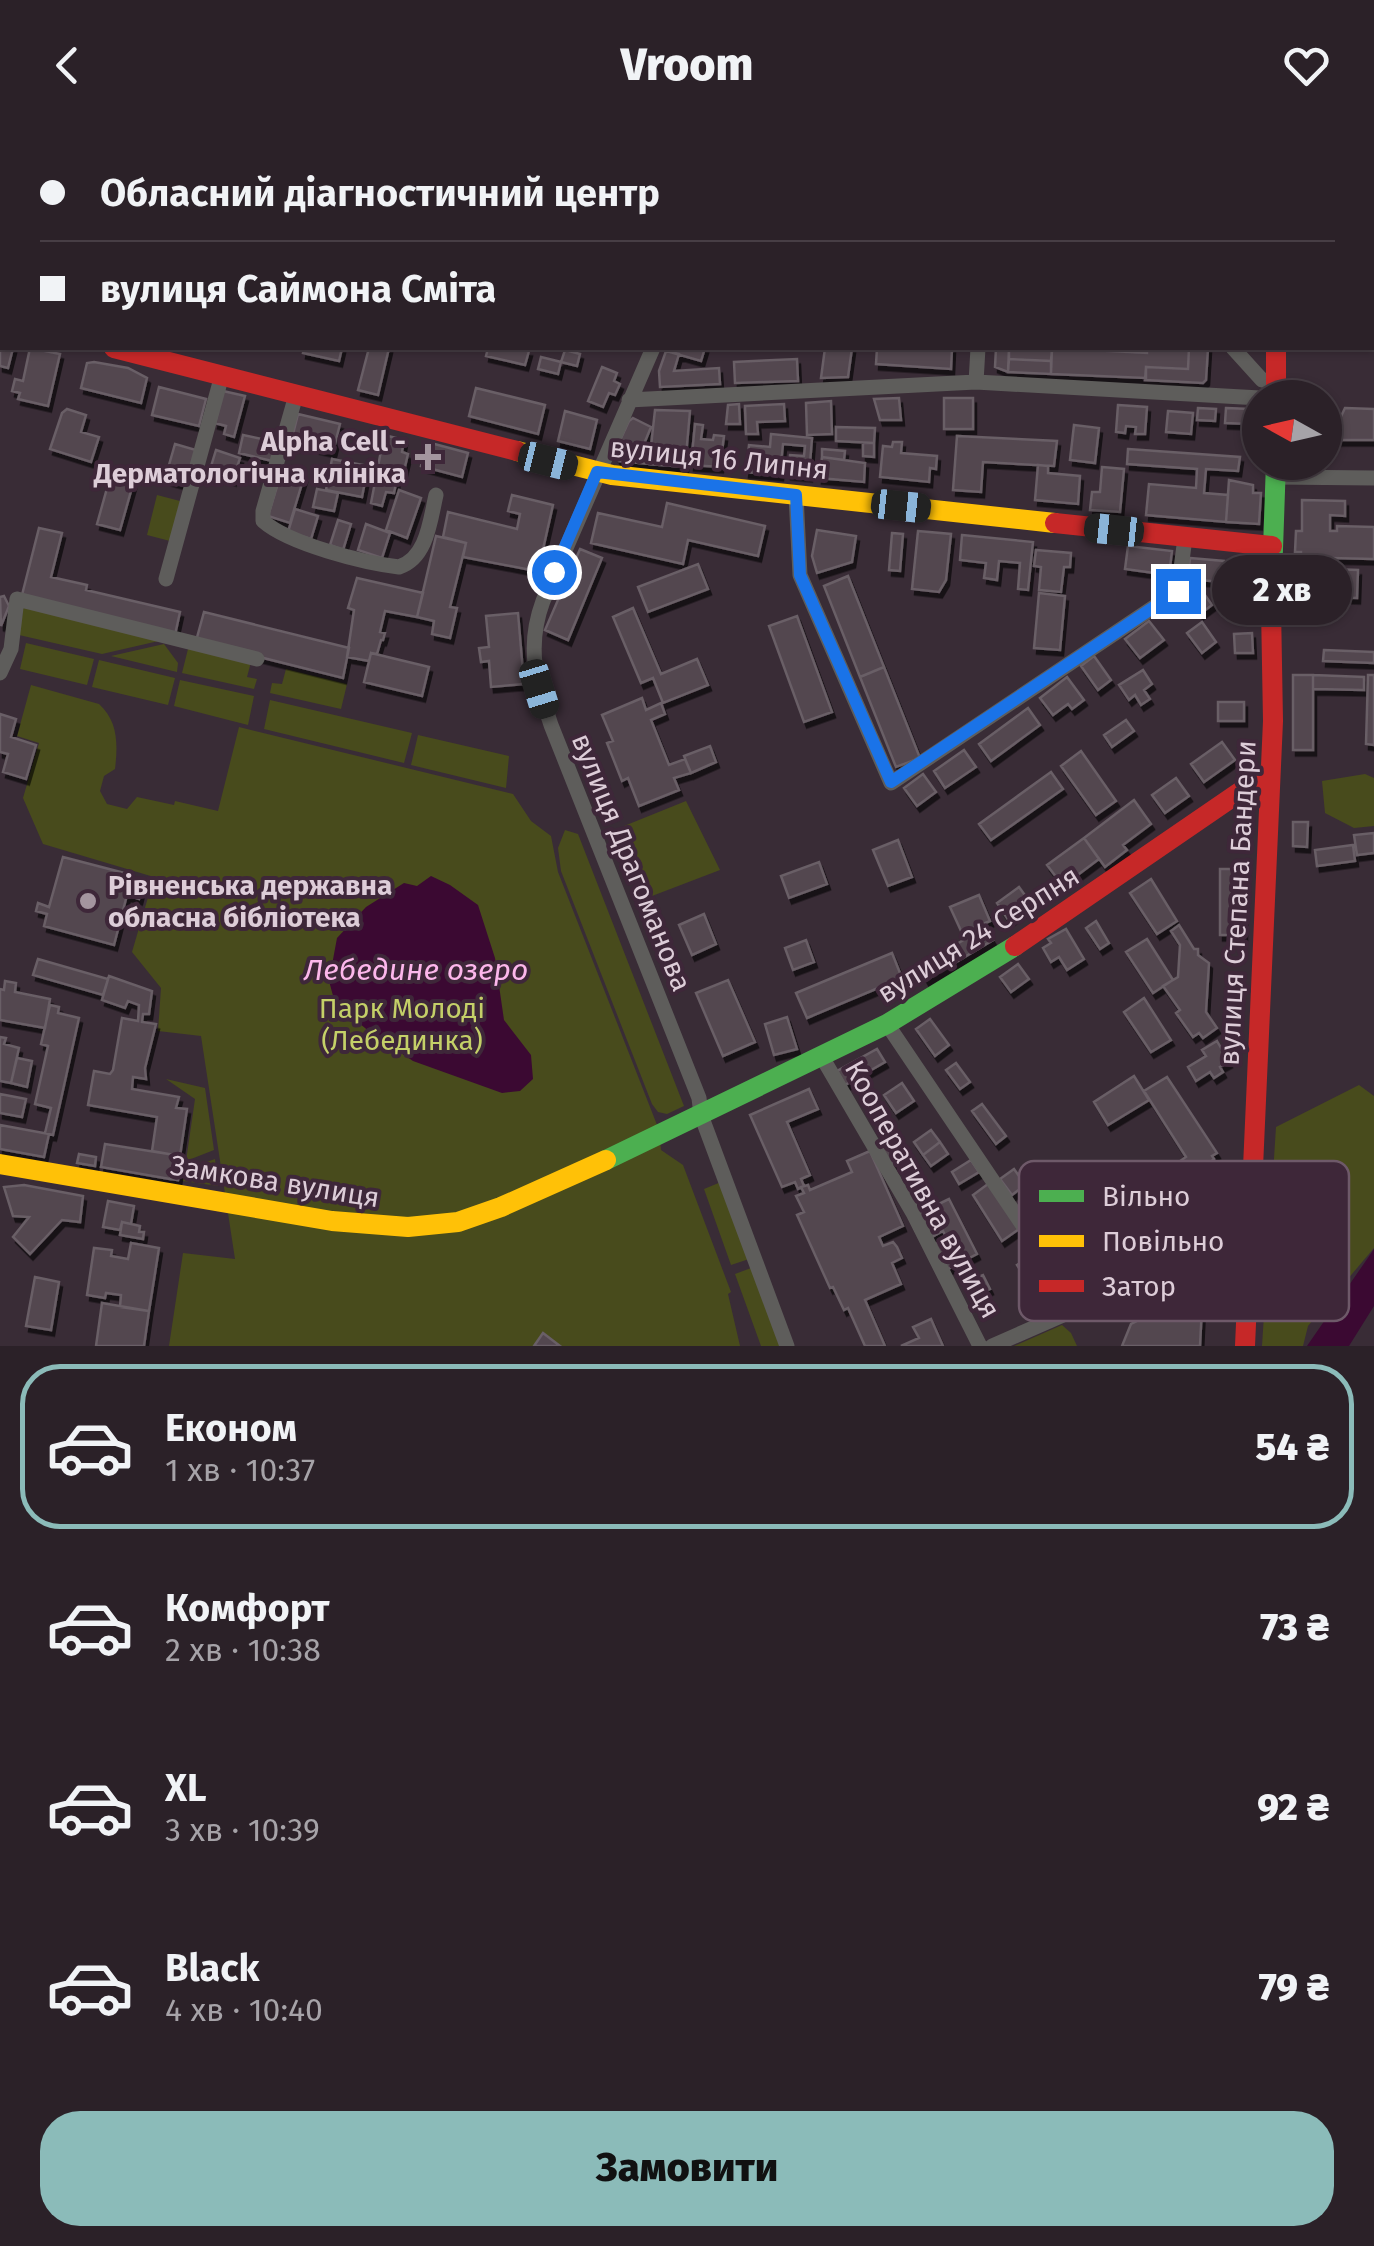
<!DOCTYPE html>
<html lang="uk">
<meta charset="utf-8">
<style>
body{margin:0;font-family:"Fira Sans",sans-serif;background:#332930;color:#f1f3f6;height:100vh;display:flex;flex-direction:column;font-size:38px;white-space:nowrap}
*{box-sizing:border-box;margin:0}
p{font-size:32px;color:#a6a3a8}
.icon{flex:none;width:55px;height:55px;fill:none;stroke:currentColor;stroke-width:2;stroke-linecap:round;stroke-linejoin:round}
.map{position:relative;height:1216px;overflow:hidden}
.sheet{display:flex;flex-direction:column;background:#2b2128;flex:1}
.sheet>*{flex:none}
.banner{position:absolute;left:0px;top:0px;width:1375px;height:220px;box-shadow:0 2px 8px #0004,0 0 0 2px #473e45;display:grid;align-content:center;height:220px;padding:0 40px;background:#2b2128}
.needle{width:65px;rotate:278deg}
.fabs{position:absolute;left:1242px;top:250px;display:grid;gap:20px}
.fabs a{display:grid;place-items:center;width:100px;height:100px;border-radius:50%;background:#2b2128;box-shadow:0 2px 8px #0004,0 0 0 2px #473e45;font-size:50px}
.end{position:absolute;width:45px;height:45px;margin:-22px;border:12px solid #1a73e8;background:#fff;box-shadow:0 0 0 5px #fff}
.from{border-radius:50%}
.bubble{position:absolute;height:70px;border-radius:35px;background:#2b2128;box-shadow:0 2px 8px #0004,0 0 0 2px #473e45;font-size:32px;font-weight:800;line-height:70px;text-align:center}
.car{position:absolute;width:30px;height:60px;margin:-30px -15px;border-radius:12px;box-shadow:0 0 8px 2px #0007;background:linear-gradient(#222 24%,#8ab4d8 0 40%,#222 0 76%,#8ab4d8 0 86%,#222 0)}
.banner b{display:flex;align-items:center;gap:35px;height:95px;font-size:38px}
.banner b+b{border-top:2px solid #473e45}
.banner i{width:25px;height:25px;background:#f1f3f6}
ul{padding:18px 0 0;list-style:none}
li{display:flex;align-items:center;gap:30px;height:165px;margin:0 20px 15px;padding:0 20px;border:5px solid transparent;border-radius:40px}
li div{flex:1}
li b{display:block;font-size:38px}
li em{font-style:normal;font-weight:800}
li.on{border-color:#8bbbb9}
li>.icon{width:90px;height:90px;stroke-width:1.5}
.cta{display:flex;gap:20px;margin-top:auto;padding:20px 40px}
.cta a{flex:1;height:115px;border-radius:40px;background:#8bbbb9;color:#111;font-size:40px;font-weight:800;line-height:115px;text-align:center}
header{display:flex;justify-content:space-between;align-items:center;height:130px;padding:0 40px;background:#2b2128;font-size:45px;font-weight:800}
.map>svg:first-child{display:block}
.green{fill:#484b1c}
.water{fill:#3b0932}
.building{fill:#534750;stroke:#695e66;stroke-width:2.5;filter:url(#shadow)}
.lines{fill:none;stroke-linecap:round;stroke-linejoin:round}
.street{stroke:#5e5d5b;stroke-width:15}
.fast{stroke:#4caf50;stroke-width:20}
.slow{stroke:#ffc107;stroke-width:20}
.jam{stroke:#c62828;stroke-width:20}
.route{stroke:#1a73e8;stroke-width:12}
.poi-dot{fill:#a4959f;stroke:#3e2739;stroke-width:4}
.labels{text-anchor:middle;stroke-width:8;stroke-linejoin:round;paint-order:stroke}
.poi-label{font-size:28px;font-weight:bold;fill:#ddcdd8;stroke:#3e2739;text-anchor:end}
.street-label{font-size:28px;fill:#ddcdd8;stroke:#3e2739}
.park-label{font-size:28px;fill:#c4d068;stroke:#3e2739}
.water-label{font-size:30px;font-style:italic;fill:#fcb7eb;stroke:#3e2739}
.key{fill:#3e2739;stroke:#6e5969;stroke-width:2.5}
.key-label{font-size:28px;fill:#ddcdd8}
</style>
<header><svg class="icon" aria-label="back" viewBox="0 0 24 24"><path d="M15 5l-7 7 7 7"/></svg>Vroom<svg class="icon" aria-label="heart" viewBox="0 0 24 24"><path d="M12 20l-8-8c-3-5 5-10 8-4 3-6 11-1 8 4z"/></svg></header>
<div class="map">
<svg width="1374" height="1216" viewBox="0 0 1374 1216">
<defs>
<filter id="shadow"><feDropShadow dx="3" dy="5.5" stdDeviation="0" flood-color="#0009"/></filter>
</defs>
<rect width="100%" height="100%" fill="#392c36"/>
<!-- green -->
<path class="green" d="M157 365 180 371 170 411 147 405Z
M24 474 163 510 102 524 19 505Z
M26 513 94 529 87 555 20 539Z
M164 514 178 533 177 542 111 526Z
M189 515 251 532 247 547 257 549 254 559 182 543Z
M99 530 175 548 168 575 92 557Z
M286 539 347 554 341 579 270 563 272 553 282 554Z
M180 550 254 566 248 595 174 576Z
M31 555 99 574C118 591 118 614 115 639L104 646 100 661 107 674 127 679 137 667 174 675 175 671 218 681 239 597 513 664 531 691 551 706 558 742 659 1000 661 1020 683 1035 731 1162 728 1164 740 1216H169L183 1123 235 1129 201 906 158 901 161 858 132 822 154 747 43 714 23 668 39 613 17 606Z
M270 570 412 603 404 633 264 599Z
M418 605 509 626 506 658 411 635Z
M1365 644 1374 648V696L1354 698 1325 683 1322 651Z
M686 671 720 740 652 766 624 696Z
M565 700 578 704 684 976 667 984 658 982 652 974 561 741 558 718Z
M166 949 205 958 214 1020 186 1031 195 969Z
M1359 955 1374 966V1118L1308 1196 1303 1216H1262L1276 997Z
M215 1029 218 1056 183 1051 184 1040Z
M721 1052 749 1129 731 1135 704 1059Z
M751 1138 780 1216H761L735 1144Z
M1062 1195 1071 1203 1077 1216H1014Z"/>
<!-- water -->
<path class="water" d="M431 746 450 755 478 775 495 828 504 890 531 925 533 949 520 961 502 963 413 931 371 903 335 873 329 851 337 808 366 777 404 753 417 756Z
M1374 1119V1176L1349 1216H1307Z"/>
<!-- building -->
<path class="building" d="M168 0H243L168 2Z
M0 211 2 218H13L8 238 0 236Z
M30 218 60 224 48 276 18 269 20 263 12 261 15 249 23 251Z
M304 218H342L339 231 303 223Z
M369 218H389L378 265 358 260Z
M488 218 529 221 525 235 486 226Z
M667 218H705L701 231 666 221Z
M825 218H852L848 247 821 248Z
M877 218H952L951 239 876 234Z
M996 218H1009L1008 242 995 237Z
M1009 218H1052L1051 231 1009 229Z
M1052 218 1147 223V218H1189L1188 239 1146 237V248L1051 244Z
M1189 218H1208L1206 250 1203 253 1145 250 1146 237 1188 239Z
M565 220 580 224 577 236 561 232Z
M666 221 679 224 674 241 719 238 720 254 660 257 659 241Z
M541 227 561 232 558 244 538 239Z
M797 229 798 251 735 253 734 232Z
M1009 229 1051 231V244L1008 242Z
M94 232 128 238 147 248 141 273 81 258 87 233Z
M602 237 617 243 614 251 620 254 615 265 609 263 603 277 588 271Z
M159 257 206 269 199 296 152 285Z
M476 258 545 275 538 304 469 286Z
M223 261 245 266 234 307 224 304 226 296 215 293Z
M899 268 901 290H880L874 269Z
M944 268H973V299H944Z
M831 271 832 304 807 305 806 273Z
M739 274 740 294H726L728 275Z
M784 274 785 291 757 292 758 304H746L745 276Z
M1118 275 1147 277 1145 304H1135L1136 297 1126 296 1125 303 1116 302Z
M1198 278 1216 279 1215 291 1197 290Z
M1226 278 1250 279 1249 294 1225 293Z
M1345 278 1374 279V310H1330Z
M67 279 86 285 81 302 99 307 91 332 50 319 62 283Z
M655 280 690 281 685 337 649 334Z
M565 281 597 290 590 319 558 311Z
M1168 281 1193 283 1191 304 1166 302Z
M298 284 340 294 333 322 291 312Z
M633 288 651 297 644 314H651L649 334 619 331 614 323 629 291Z
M695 294 703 295 701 309 713 310 714 305 724 306 720 337 691 335Z
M1074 295 1099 298 1095 333 1070 330Z
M836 297 875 298 874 313 836 311Z
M771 304 812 308 809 346 788 344 790 325 804 326 805 316 783 314 780 345 746 342 749 315 770 317Z
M243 305 276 312 272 331 239 323Z
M384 305 404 310 402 322 408 324 403 345 398 344 394 363 386 362 382 376 371 373Z
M957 306 1057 311 1054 336 983 332 981 362 953 360Z
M427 312 468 323 462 347 421 336Z
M893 312H902L901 323 937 326 936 339 930 338 929 352 880 347 883 316 892 317Z
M863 313H874V327L863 326Z
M175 314 196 320 186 355 165 349Z
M822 319 845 321 844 330 822 327Z
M1128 319 1240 327 1238 341 1206 339 1204 363 1228 365 1226 392 1146 385 1149 354 1196 358 1197 339 1127 334Z
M216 320 240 328 233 350 209 343Z
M822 327 865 333 864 352 819 348Z
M332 329 368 336 362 367 326 360Z
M1038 335 1048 336V343L1080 346 1078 374 1035 370Z
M1102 337 1124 339 1120 382 1090 380 1092 362H1100Z
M282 340 304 347 290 393 268 386Z
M111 344 133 354 120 400 97 394Z
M1229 350 1253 355V363H1261L1259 394 1226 392Z
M317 359 338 363 334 381 313 377Z
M399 360 421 368 407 408 386 400Z
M512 365 553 375 541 428 535 427 531 440 463 427 466 413 443 407 448 382 517 399 520 384 508 381Z
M1302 370 1345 371V386L1330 385V401H1337V396L1374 397V429L1331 428V439L1358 440 1357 468 1329 467V461H1312L1311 466H1300L1301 422H1295L1296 401H1302Z
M667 373 765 396 758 426 688 410 683 434 591 413 598 383 662 397Z
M295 379 318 386 311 409 288 402Z
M338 390 351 394 343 420 330 415Z
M366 394 390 403 382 428 358 420Z
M39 398 62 403 51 447 87 455 86 460 180 482 175 505 22 465Z
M817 400 856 406 852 432 817 443 812 426Z
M918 401 951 404 946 450 939 462 912 459Z
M892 403 903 404 900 441 889 440Z
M962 405 1033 412 1028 460 1018 459 1020 433 999 431 997 450 984 448 986 433 960 430Z
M436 406 466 413 450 477 457 478 450 508 432 504 434 491 417 487Z
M1128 416 1172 421 1169 445 1125 439Z
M580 419 602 428 568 510 545 500Z
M1036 420 1071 423 1070 437H1064L1061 462 1039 460 1041 437 1034 436Z
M1190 428 1224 431 1222 452 1188 449Z
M698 434 708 459 648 482 638 457Z
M848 446 884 537 860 547 824 456Z
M357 448 423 463 417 487 385 481 380 502 385 503 383 510H381L377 524 371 523 369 531 347 527 354 480 348 478Z
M1200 458 1212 475 1200 484 1188 468Z
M1039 463 1065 466 1060 520 1034 518Z
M4 466 9 476 1 496 0 467Z
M633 478 661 544 697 529 708 555 663 573 653 548 641 553 613 487Z
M204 482 349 518 343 548 196 511Z
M518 483 524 554 491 557 489 531 481 532 479 518 489 517 486 486Z
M797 486 832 582 804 592 769 496Z
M1149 491 1164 510 1140 528 1125 509Z
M1202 492 1216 512 1202 523 1187 503Z
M1252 503 1253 523H1235L1234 504Z
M1324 520 1374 522V533L1323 531Z
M371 523 429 537 422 566 364 552Z
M1094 526 1111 550 1098 560 1081 536Z
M884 537 920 628 896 637 860 547Z
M1143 540 1152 554 1144 560 1150 569 1141 575 1135 565 1129 570 1119 555Z
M1293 545H1313V620H1293Z
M1313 545 1364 547V560L1313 559Z
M1368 545H1374V615L1366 614Z
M1067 547 1084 570 1072 579 1068 574 1053 585 1040 568Z
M642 568 646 580 661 573 665 584 651 590 669 635 685 629 691 643 674 648 679 660 639 676 628 648 622 651 607 613 613 611 602 585Z
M1218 572H1244V591H1218Z
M1028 578 1040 595 991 631 979 614Z
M0 584 16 589 11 607 36 615 26 649 3 642 8 624 0 622Z
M1126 590 1134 601 1112 617 1104 605Z
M1222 612 1235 630 1204 652 1191 634Z
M710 616 716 632 691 643 684 626Z
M964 620 976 637 945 658 934 641Z
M1081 621 1116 671 1096 685 1061 636Z
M1051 642 1063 659 991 710 979 694Z
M923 644 936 662 917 676 904 658Z
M1176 648 1189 666 1165 683 1152 665Z
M1134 670 1151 694 1123 715 1127 720 1105 737 1084 708Z
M1293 692H1308L1307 717 1293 716Z
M1374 703V723L1357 725 1354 705Z
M1084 708 1099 729 1063 756 1047 735Z
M898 710 912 747 888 756 873 720Z
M1353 715 1355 731 1317 736 1315 720Z
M63 727 132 745 130 758 141 761 139 769 127 765 114 815 44 796 47 784 36 781 38 773 49 777Z
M819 732 827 754 789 768 781 746Z
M1220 739H1245L1244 805H1220Z
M1151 749 1177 791 1157 804 1130 763Z
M1019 757 1032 775 1009 791 997 773Z
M979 765 990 791 962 803 950 777Z
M704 784 716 814 692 825 679 795Z
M1096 791 1109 813 1100 819 1086 798Z
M1179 795 1194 819H1198V825L1209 833 1206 882 1217 898 1203 908 1199 903 1193 907 1176 883 1180 880 1163 856 1178 847 1180 815 1171 801Z
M985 797 993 810 926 850 919 837Z
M1066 799 1084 829 1067 840 1059 827 1051 832 1043 818 1051 813 1048 809Z
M1147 809 1173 850 1153 863 1126 822Z
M806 810 814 832 793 840 785 818Z
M892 823 902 848 807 888 796 863Z
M38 829 108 849 103 865 33 845Z
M1018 834 1029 849 1011 862 1000 847Z
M109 846 152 861 149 884H143L142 892 156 894 145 938 146 949 133 947 132 959 179 967 176 978 187 979 180 1026 152 1021 157 987 88 975 94 941 110 944 113 940 122 888 138 891 139 875 128 871 125 878 102 870Z
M728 850 755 912 723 926 696 863Z
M5 851 16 853 15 862 50 869 45 898 0 890V859L4 860Z
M1144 868 1171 910 1151 922 1124 882Z
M50 875 59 877 58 883 79 888 53 1005 45 1003 51 978 35 974 48 916 41 914Z
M787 887 797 919 774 925 765 894Z
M930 889 949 915 935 926 916 899Z
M0 907 6 908 4 914 19 918 11 953 0 951Z
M1217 911 1229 932 1220 937 1223 942 1214 948 1210 942 1196 951 1188 937 1206 926 1202 920Z
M877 919 885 932 845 955 837 941Z
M17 928 32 931 27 957 11 953Z
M956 933 970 952 960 959 946 940Z
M1134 946 1149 970 1108 995 1094 972Z
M1167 947 1217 1023 1212 1026 1214 1029 1191 1049 1180 1031 1186 1027 1144 961Z
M902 953 914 971 896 983 884 965Z
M809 959 818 979 787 992 810 1045 801 1049 804 1056 798 1059 795 1052 782 1057 750 985Z
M0 964 26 969 22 987 0 983Z
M982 974 1006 1006 996 1014 972 981Z
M0 995 49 1004 44 1027 0 1019Z
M931 1000 940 1012 923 1025 914 1012Z
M898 1006 908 1026 890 1035 880 1015Z
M940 1012 948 1024 931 1036 923 1025Z
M105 1014 175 1025 170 1049 101 1037Z
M870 1021 903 1096 879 1107 883 1116 893 1112 897 1117 902 1128 892 1133 901 1154 865 1170 885 1216H865L848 1178 844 1180 833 1157 830 1158 797 1085 804 1082 796 1066 804 1063 801 1057 808 1055 810 1060 852 1042 847 1031Z
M79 1024 96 1027 95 1036 77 1033Z
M175 1025 182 1026 178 1050 170 1049Z
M971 1030 979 1042 959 1054 952 1042Z
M1014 1039 1019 1046 1024 1043 1030 1051 1012 1065 1000 1049Z
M992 1051 1022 1097 1002 1111 973 1065Z
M922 1054 929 1067 911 1076 905 1063Z
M24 1055 83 1066 80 1092 62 1090 30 1124 13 1107 29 1087 13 1086 4 1057Z
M949 1069 977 1124 946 1140 933 1115 947 1109 943 1101 930 1108 918 1084Z
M108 1071 134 1076 131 1094 122 1092 120 1100 103 1097Z
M122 1092 140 1096 139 1102H144L143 1109 120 1105Z
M131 1113 159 1118 149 1181 120 1177 121 1165 106 1163 105 1168 87 1165 94 1118 112 1120 111 1126 128 1129Z
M1030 1127 1043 1148 1030 1156 1017 1135Z
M975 1142 978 1147 983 1145 990 1159 972 1168 962 1149Z
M35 1147 59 1152 51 1200 26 1196Z
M1191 1150 1202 1176 1200 1216H1122L1131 1194 1141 1189 1135 1175Z
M102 1173 149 1181 144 1216H96Z
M931 1189 943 1216H901L919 1208 913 1197Z
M543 1203 560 1216H534Z"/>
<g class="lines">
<!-- street -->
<path class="street" d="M463 0 466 2
M666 0 667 2
M528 2 540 0
M985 2V0
M1097 2H1109
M1130 2 1134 0
M1372 146H1374
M0 189 2 190
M653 218 543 471C526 517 536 550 551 595L699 968 701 985 787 1216
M1233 218 1262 250 1276 251
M976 252 978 218
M296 265 263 381V391C289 414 364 433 399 437 427 428 430 391 436 365
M629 270 976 252 1260 268
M1276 347 1374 348
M796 365 800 445 891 653 1178 461 1185 408
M166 449 222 245
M0 543 11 519 17 469 257 529
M887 894 1022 1094
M822 927 913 1083 980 1216
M992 1216 1230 1112 1249 1110"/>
<!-- fast -->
<path class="fast" d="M1271 477 1276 332
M606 1030 887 894 1015 816"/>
<!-- slow -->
<path class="slow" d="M517 321 612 345 1055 393
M0 1034 332 1091 408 1097 458 1092 501 1077 606 1030"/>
<!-- jam -->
<path class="jam" d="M1277 0V2
M114 218 517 321
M1276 218V268
M1055 393 1272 416
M1015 816 1269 642
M1245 1216 1273 591 1271 477"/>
</g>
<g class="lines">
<!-- route -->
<path class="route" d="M554 442 597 342 796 365 800 445 891 652 1178 461"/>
</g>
<!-- markers -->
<g class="poi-dot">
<path d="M423 312h10v10h10v10h-10v10h-10v-10h-10v-10h10z"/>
<circle cx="88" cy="771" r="10"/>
</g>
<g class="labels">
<!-- poi labels -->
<g class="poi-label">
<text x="406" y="321">Alpha Cell -<tspan x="406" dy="32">Дерматологічна клініка</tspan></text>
<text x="108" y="765" text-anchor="start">Рівненська державна<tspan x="108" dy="32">обласна бібліотека</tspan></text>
</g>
<!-- street labels -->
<g class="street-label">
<text transform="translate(719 328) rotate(6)" y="10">вулиця 16 Липня</text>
<text transform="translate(632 732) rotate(68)" y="10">вулиця Драгоманова</text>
<text transform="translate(1237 773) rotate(-87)" y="10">вулиця Степана Бандери</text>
<text transform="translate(978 804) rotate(-32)" y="10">вулиця 24 Серпня</text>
<text transform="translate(275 1051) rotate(9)" y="10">Замкова вулиця</text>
<text transform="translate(923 1059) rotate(61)" y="10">Кооперативна вулиця</text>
</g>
<!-- park labels -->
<g class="park-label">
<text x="402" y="888">Парк Молоді<tspan x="402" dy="32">(Лебединка)</tspan></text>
</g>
<!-- water labels -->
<g class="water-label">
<text x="416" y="850">Лебедине озеро</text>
</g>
</g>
<!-- legend -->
<rect x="1019" y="1031" width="330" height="160" rx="15" class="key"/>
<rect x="1039" y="1060" width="45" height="12" fill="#4caf50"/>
<rect x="1039" y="1105" width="45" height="12" fill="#ffc107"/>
<rect x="1039" y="1150" width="45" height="12" fill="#c62828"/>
<g class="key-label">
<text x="1102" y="1076">Вільно</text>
<text x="1102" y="1121">Повільно</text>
<text x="1102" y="1166">Затор</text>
</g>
</svg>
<div class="fabs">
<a><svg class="needle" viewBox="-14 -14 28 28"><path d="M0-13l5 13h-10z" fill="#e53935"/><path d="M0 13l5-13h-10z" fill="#a6a3a8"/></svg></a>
</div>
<i class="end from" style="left:554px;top:442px"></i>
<i class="end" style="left:1178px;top:461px"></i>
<div class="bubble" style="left:1212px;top:425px;width:140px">2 хв</div>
<i class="car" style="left:548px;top:331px;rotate:104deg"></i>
<i class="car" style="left:901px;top:376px;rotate:96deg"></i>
<i class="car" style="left:1114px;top:400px;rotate:276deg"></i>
<i class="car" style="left:539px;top:559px;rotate:163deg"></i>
<div class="banner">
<b><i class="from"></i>Обласний діагностичний центр</b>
<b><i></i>вулиця Саймона Сміта</b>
</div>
</div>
<section class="sheet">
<ul>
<li class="on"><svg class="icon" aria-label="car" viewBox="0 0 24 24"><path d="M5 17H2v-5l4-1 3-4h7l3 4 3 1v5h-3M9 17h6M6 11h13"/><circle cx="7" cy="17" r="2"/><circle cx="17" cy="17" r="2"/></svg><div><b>Економ</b><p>1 хв · 10:37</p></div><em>54 ₴</em></li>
<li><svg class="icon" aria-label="car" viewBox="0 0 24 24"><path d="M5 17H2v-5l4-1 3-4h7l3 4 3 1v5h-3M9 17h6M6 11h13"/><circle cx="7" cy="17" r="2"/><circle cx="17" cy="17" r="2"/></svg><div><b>Комфорт</b><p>2 хв · 10:38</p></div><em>73 ₴</em></li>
<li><svg class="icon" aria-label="car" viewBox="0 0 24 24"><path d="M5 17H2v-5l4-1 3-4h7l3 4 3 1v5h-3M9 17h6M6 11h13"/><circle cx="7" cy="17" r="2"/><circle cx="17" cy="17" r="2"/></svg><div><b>XL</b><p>3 хв · 10:39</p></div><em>92 ₴</em></li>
<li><svg class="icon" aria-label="car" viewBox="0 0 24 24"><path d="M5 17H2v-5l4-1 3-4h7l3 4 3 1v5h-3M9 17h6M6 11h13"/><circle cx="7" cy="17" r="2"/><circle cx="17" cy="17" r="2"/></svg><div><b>Black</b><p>4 хв · 10:40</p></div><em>79 ₴</em></li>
</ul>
<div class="cta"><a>Замовити</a></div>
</section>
